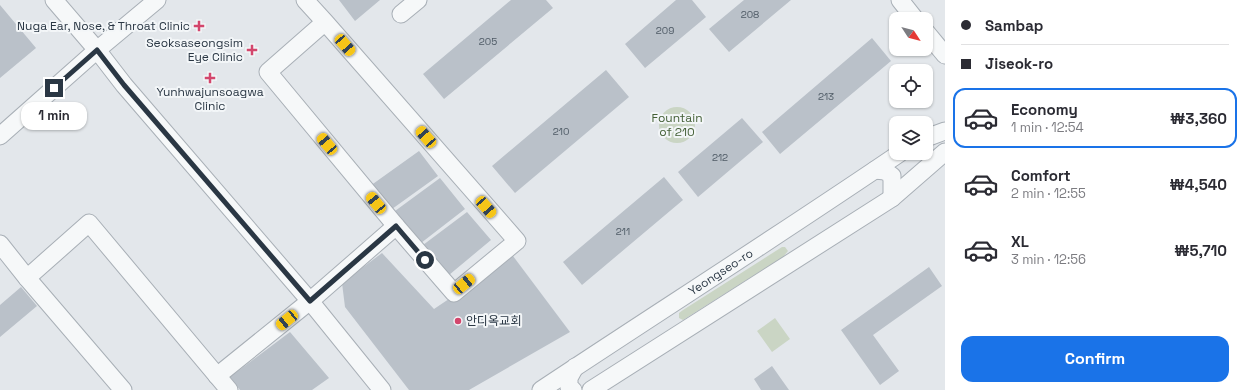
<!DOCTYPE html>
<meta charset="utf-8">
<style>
body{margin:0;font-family:"Space Grotesk","Noto Sans KR",sans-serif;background:#f7f7f7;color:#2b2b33;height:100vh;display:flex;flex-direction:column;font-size:15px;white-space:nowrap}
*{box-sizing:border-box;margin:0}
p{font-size:13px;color:#7c7c81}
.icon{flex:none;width:22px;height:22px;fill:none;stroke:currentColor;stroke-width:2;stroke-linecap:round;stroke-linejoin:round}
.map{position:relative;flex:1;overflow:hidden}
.side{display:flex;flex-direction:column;background:#fff;width:300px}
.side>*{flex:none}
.guide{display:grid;align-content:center;height:88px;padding:0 16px;background:#fff}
.needle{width:26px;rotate:126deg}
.fabs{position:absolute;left:889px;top:12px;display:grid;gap:8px}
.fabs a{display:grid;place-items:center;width:44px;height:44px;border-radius:8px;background:#fff;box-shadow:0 1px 3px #0004;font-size:20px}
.end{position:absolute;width:18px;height:18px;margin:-9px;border:5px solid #2a3744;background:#fff;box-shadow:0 0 0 2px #fff}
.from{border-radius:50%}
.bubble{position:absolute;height:28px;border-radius:12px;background:#fff;box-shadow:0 1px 3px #0004;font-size:13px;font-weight:700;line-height:28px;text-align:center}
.car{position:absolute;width:12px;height:24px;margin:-12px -6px;border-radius:5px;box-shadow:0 0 3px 1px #0007;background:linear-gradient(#f5c518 24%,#345 0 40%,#f5c518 0 76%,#345 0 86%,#f5c518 0)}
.guide b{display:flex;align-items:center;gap:14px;height:38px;font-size:15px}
.guide b+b{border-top:1px solid #e1e1e2}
.guide i{width:10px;height:10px;background:#2b2b33}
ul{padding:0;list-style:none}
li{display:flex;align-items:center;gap:12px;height:60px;margin:0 8px 6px;padding:0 8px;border:2px solid transparent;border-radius:12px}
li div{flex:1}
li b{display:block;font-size:15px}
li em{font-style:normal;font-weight:700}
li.selected{border-color:#1a73e8}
li>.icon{width:36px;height:36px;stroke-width:1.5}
.cta{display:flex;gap:8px;margin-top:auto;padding:8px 16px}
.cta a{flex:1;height:46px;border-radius:12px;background:#1a73e8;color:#fff;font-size:16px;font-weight:700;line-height:46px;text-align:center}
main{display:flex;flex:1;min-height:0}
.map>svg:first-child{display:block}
.green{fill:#cad5c4}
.building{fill:#bac1c9}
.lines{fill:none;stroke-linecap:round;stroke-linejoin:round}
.minor-casing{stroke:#a8afb6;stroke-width:19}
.minor{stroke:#f6f8f9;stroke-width:17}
.route{stroke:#2a3744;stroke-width:5}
.poi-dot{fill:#d3466c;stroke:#f3f6f8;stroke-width:1.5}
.labels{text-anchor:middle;stroke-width:4;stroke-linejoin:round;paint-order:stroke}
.number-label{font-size:10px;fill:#4e5a65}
.poi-label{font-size:12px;fill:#2a3744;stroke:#f3f6f8;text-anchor:end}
.park-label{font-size:12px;fill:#446037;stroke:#f3f6f8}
.street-label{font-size:12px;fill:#2a3744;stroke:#f3f6f8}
</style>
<main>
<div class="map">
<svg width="945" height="390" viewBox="0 0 945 390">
<rect width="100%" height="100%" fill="#e3e7eb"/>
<!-- green -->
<path class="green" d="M659 125a18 18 0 1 1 36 0a18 18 0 1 1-36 0Z
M782 247H785L788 251 783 257 683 320 679 318V313L683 310Z
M775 318 790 339 772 352 757 331Z"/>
<!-- building -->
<path class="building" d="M339 0H380L355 21Z
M511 0H546L553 8 444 99 423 74Z
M676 0H692L706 17 645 68 625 44Z
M744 0H791L729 52 709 29Z
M0 5 36 48 0 78Z
M872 38 891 61 780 154 762 132Z
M606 70 629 97 515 193 492 166Z
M742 118 763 142 698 197 678 172Z
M419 151 438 176 392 209 370 186Z
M664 177 683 200 582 285 563 262Z
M440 178 465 209 421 243 395 211Z
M467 212 491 240 449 275 423 245Z
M382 253 434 309 513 256 570 332 469 390H409L345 307 342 283Z
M929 267 942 286 873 335 899 371 880 385 841 330Z
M21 287 37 306 0 337V305Z
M290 332 329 378 312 390H240L230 377Z
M772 366 789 390H761L754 379Z"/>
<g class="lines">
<!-- minor casing -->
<g class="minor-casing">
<g id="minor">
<path d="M54 0 97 50 124 85 310 301 382 390"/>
<path d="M305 0 325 22 517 241 454 293 396 226 268 72 325 22"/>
<path d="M900 0 915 19"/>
<path d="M401 14 418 0"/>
<path d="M926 32 945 55"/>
<path d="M0 136 97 50 157 0"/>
<path d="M926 138 945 131"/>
<path d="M875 170 885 171 892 176V198"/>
<path d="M0 244 27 278 123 390"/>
<path d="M27 278 89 223 229 390"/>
<path d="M217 376 310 301 396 226"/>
<path id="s1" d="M541 390C660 311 781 234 900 153"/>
<path d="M573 390 569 387V378L575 367"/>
<path d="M591 390 892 198 945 152"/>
</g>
</g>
<!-- minor -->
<use href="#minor" class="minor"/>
</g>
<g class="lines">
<!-- route -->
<path class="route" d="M54 88 97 50 124 85 310 301 396 226 425 260"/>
</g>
<!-- markers -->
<g class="poi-dot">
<path d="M197 20h4v4h4v4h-4v4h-4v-4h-4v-4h4z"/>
<path d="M250 44h4v4h4v4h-4v4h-4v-4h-4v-4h4z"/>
<path d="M208 72h4v4h4v4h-4v4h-4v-4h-4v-4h4z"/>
<circle cx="458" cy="321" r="4"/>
</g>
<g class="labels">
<!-- number labels -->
<g class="number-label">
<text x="750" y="18">208</text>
<text x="665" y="34">209</text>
<text x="488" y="45">205</text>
<text x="826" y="100">213</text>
<text x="561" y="135">210</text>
<text x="720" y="161">212</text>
<text x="623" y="235">211</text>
</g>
<!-- poi labels -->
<g class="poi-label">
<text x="190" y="30">Nuga Ear, Nose, &amp; Throat Clinic</text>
<text x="243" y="47">Seoksaseongsim<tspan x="243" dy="14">Eye Clinic</tspan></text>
<text x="210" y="96" text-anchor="middle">Yunhwajunsoagwa<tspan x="210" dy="14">Clinic</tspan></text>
<text x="466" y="325" text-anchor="start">안디옥교회</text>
</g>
<!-- park labels -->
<g class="park-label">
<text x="677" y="122">Fountain<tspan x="677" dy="14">of 210</tspan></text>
</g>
<!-- street labels -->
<g class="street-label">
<text dy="4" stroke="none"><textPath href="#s1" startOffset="215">Yeongseo-ro</textPath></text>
</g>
</g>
</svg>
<div class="fabs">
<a><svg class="needle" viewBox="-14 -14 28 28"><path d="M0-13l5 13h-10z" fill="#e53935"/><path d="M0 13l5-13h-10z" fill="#7c7c81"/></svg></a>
<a><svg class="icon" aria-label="locate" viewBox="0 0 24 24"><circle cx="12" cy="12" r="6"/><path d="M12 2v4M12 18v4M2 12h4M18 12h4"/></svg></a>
<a><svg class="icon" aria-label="layers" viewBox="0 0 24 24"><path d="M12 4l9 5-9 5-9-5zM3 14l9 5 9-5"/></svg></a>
</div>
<i class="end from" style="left:425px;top:260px"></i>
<i class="end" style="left:54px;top:88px"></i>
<div class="bubble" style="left:21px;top:102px;width:66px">1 min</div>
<i class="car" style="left:345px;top:45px;rotate:139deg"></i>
<i class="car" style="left:426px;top:137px;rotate:319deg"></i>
<i class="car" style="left:327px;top:144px;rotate:320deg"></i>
<i class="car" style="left:376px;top:203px;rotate:321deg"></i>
<i class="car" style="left:486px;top:207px;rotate:139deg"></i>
<i class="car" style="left:464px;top:284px;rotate:51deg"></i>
<i class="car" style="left:287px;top:320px;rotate:231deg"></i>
</div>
<section class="side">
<div class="guide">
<b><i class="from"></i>Sambap</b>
<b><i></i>Jiseok-ro</b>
</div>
<ul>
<li class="selected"><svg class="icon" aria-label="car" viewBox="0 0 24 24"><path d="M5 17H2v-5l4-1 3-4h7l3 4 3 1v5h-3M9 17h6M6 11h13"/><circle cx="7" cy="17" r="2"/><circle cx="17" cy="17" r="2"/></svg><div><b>Economy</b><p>1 min · 12:54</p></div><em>₩3,360</em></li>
<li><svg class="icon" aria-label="car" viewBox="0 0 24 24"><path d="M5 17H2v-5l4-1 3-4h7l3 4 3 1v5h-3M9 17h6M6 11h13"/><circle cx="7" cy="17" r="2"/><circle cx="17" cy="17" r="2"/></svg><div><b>Comfort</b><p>2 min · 12:55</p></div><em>₩4,540</em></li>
<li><svg class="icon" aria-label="car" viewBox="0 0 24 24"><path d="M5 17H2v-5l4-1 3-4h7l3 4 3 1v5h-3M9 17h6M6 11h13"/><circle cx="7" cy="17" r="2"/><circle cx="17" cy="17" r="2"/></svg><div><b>XL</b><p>3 min · 12:56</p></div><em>₩5,710</em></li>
</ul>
<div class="cta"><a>Confirm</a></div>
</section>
</main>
